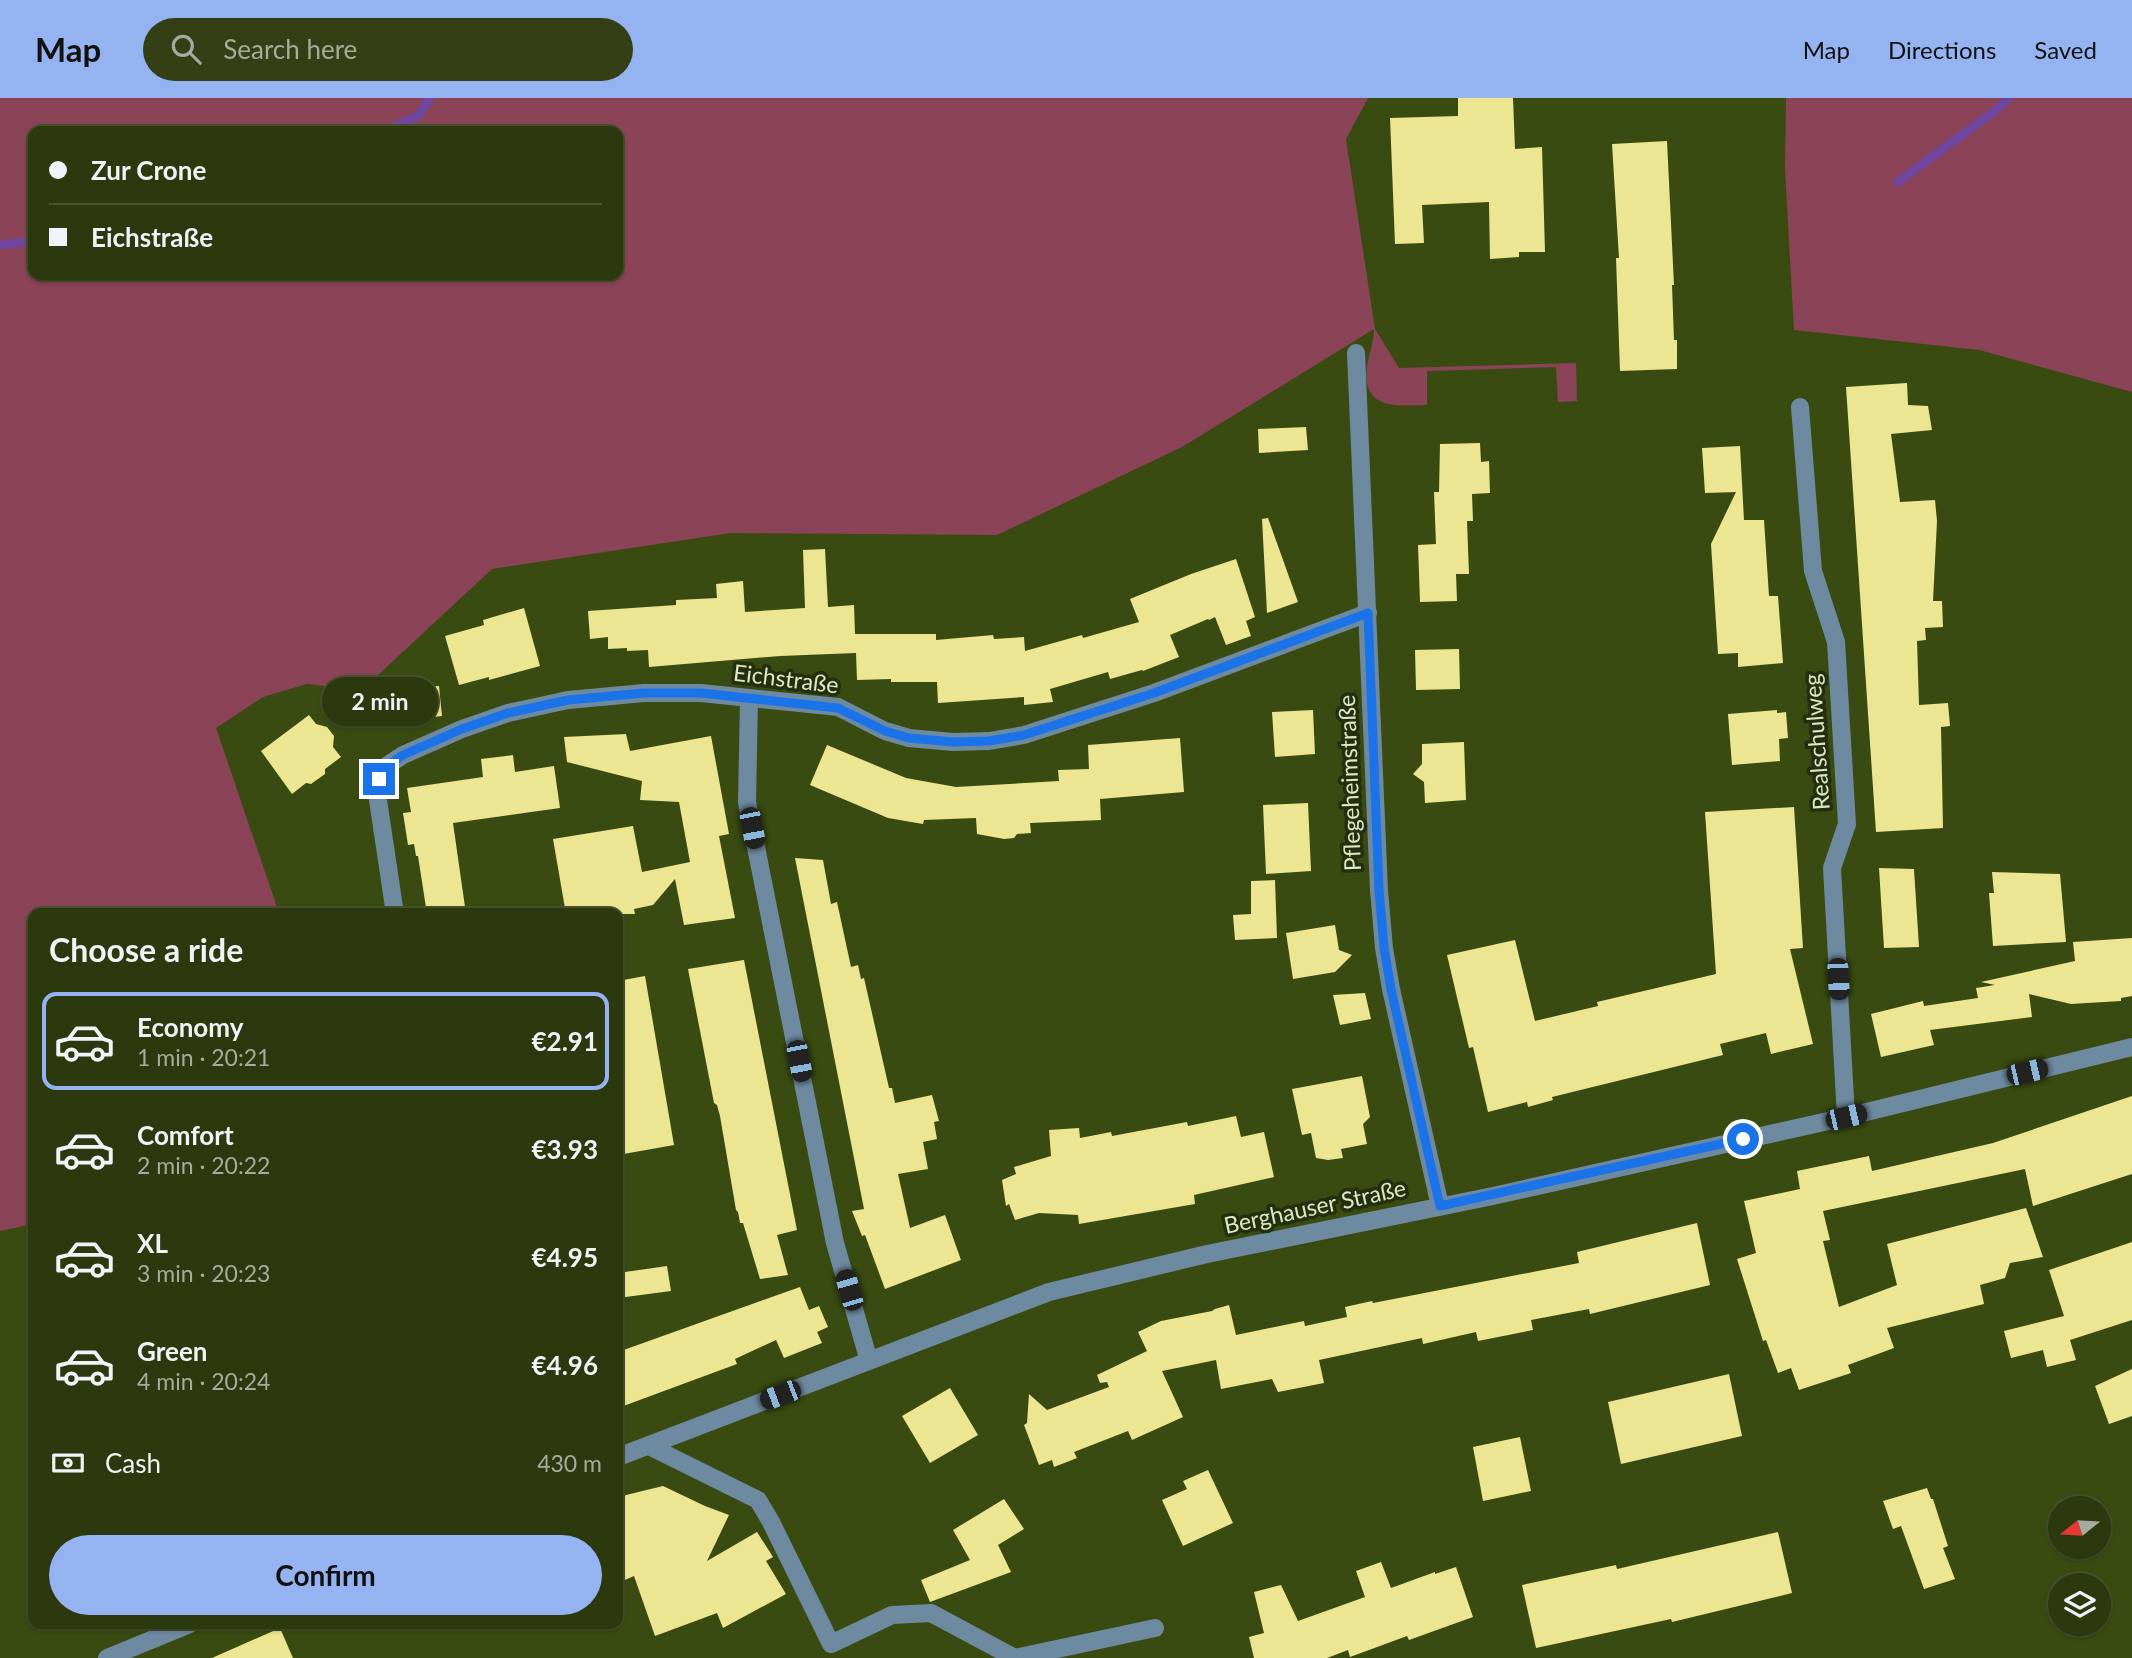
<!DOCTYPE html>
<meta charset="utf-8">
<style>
body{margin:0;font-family:Lato,sans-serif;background:#343f16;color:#f1f3f6;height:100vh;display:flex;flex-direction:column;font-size:26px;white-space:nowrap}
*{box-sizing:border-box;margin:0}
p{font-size:23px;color:#a6ac9d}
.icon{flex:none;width:38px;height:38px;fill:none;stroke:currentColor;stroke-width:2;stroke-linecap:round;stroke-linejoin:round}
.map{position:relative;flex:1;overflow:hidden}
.side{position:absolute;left:28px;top:810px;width:595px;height:721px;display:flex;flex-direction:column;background:#2c380d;border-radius:14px;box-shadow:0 2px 5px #0004,0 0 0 2px #48522e}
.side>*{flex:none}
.top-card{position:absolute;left:28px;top:28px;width:595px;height:154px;border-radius:14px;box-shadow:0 2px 5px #0004,0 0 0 2px #48522e;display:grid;align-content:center;height:154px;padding:0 21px;background:#2c380d}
.needle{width:46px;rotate:252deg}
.buttons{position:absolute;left:2048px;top:1398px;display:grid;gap:14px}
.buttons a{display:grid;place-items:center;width:63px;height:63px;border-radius:50%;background:#2c380d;box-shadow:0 2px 5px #0004,0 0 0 2px #48522e;font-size:35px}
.end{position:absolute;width:32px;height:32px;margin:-16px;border:9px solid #1a73e8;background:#fff;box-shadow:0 0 0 4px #fff}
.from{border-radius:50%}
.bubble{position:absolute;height:49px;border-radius:24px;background:#2c380d;box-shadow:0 2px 5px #0004,0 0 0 2px #48522e;font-size:23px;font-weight:700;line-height:49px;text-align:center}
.car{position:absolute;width:21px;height:42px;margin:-21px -10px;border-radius:9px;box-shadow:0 0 5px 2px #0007;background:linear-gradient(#222 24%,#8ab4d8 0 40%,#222 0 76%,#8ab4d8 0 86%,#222 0)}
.top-card b{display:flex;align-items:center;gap:24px;height:66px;font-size:26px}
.top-card b+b{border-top:2px solid #48522e}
.top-card i{width:18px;height:18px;background:#f1f3f6}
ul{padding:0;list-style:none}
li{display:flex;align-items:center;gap:21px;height:98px;margin:0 14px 10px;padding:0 7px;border:4px solid transparent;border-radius:14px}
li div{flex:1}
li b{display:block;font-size:26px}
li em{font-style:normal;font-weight:700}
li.current{border-color:#95b2f1}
li>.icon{width:63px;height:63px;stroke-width:1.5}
h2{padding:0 21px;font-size:32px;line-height:84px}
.pay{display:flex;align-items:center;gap:18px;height:77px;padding:0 21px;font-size:26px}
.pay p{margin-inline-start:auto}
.button{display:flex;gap:14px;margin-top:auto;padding:14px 21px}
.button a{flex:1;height:80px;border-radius:42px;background:#95b2f1;color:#111;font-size:28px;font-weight:700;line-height:80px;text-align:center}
header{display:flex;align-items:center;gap:42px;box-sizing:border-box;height:98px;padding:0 35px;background:#95b2f1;color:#111}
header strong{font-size:33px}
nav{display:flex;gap:38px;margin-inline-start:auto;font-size:24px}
.search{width:490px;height:63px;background:#343f16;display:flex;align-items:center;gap:18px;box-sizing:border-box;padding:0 24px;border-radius:38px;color:#a6ac9d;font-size:26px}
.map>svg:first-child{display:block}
.green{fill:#8a4357;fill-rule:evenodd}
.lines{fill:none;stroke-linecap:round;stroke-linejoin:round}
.stream{stroke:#71469e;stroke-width:9}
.building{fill:#ece592}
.minor{stroke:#6e8aa1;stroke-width:18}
.route{stroke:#1a73e8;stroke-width:9}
.labels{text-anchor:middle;stroke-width:7;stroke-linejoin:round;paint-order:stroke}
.street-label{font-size:23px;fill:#dbeac4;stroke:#252f0f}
</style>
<header>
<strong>Map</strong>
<div class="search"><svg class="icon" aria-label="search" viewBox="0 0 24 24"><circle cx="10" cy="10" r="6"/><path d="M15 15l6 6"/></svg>Search here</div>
<nav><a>Map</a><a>Directions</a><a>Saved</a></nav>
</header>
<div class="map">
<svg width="2132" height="1560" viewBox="0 0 2132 1560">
<rect width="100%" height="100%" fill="#3a4b11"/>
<!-- green -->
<path class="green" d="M0 0H1368L1346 41 1375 231 1399 270 1576 265 1577 303 1558 304 1556 269 1427 273V307C1396 308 1361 312 1367 268 1369 256 1374 243 1374 231L1182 349 997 437 731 435 492 471 362 592 307 586 263 599 216 630 279 815 33 816V1126L0 1133ZM618 33V177H33V33Z
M1786 0H2132V294L1979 252 1794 232 1785 71Z"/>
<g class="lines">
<!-- stream -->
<path class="stream" d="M393 33 395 29 419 17 430 0
M1898 84 2000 9 2008 0
M0 147 33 143"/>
</g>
<!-- building -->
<path class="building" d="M1458 0H1513L1515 51 1542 49 1545 154H1519V159L1490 161 1489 104 1422 107 1424 145 1395 146 1390 20 1458 18Z
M1667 43 1674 187H1672L1674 242H1677V271L1620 273 1616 160H1619L1612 46Z
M1907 285 1908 307 1928 308 1932 332 1891 336 1900 404 1935 402 1937 423 1933 503H1942L1943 529 1925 530 1926 542 1917 543 1919 607 1948 605 1950 628 1941 629 1943 730 1876 734 1846 289Z
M1306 329 1308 352 1259 355 1258 331Z
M1480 345 1481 364 1489 363 1490 395 1472 396 1473 423H1467L1469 476H1456L1457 503 1420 504 1418 447 1436 446 1434 394H1439L1440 346Z
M1740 348 1744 422H1764L1769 498H1778L1783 565 1738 569V555L1718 556 1711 446 1736 394 1705 395 1702 350Z
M1268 420 1298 504 1267 515 1262 421Z
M825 451 828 509 854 507 855 536H936V542L993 537 994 541 1024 539 1025 553 1082 537 1083 540 1139 524 1130 501 1191 476 1236 461 1255 519 1246 523 1251 538 1226 547 1215 519 1209 522 1208 521 1170 537 1179 559 1143 573 1142 572 1110 581 1108 574 1050 591 1053 604 1024 607V599L938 605 937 584H891V581L857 582 856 555 780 558 649 569 648 552 627 553V550L608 551V539L590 541 588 513 676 507V502L717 500 716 486 743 483 745 514 805 510 803 452Z
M524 510 540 568 489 582V579L459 587 445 538 484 527 483 522Z
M1459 551 1460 591 1416 592 1415 552Z
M439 588 442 618 413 621 410 590Z
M1313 612 1315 656 1275 659 1272 614Z
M1777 612V615L1786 614 1788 640 1779 641 1780 663 1732 667 1728 616Z
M309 617 316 626 327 629 334 638 333 649 341 659 325 671V676L311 686 306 685 292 696 261 653Z
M626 636 630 653 711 638 729 736 719 738 735 820 684 827 675 781 653 807 634 811 635 816H566L553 741 633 728 642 774 690 764 679 704 640 702 642 683 567 664 564 639Z
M1180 640 1184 694 1100 701 1101 722 1030 725 1031 735 1017 736 1014 740 1004 741 977 736 976 720 924 722 923 726 888 720 810 687 827 647 906 680 956 689 1059 683 1058 672 1089 671 1088 647Z
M1464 644 1466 702 1425 705 1424 684 1413 676 1422 666V646Z
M513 657 515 674 554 668 560 710 453 725 466 816H427L418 758H416L414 746 408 747 403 715 411 714 407 690 483 679 481 661Z
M1308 705 1311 773 1266 776 1263 707Z
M1794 709 1803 850 1790 851 1813 946 1771 956 1766 935 1720 946 1723 957 1552 999 1553 1002 1528 1009 1527 1004 1488 1014 1473 949 1469 950 1447 857 1515 842 1535 923 1598 908 1597 904 1716 876 1705 714Z
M795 760 823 762 831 806 837 804 851 869 858 867 861 881 864 880 889 990H892L895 1005 932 997 939 1023 934 1024 937 1041 923 1044 928 1071 898 1076 910 1130 945 1117 961 1162 885 1191 865 1137 862 1138 852 1113 864 1111Z
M1879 770 1914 771 1919 849 1884 850Z
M1992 774 2060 776 2066 844 1993 848 1989 795H1994Z
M1275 782 1277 840 1235 842 1233 817 1251 816V783Z
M1335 827 1339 852 1352 857 1335 874 1293 881 1286 835Z
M2132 840V898L2121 900V903L2071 906 2029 896 2032 919 1930 932 1934 947 1881 959 1871 916 1923 903 1924 908 1978 900 1976 890 1995 887 1981 884 2075 863 2073 844Z
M744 862 797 1132 777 1137 788 1177 760 1181 743 1125H740L738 1114 736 1112 720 1018 717 1007 714 1005 688 871Z
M645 878 674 1047 618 1057V883Z
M1365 895 1371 921 1340 927 1333 897Z
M1362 978 1370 1019 1363 1026 1367 1046 1341 1051 1343 1060 1328 1062 1316 1060 1311 1035 1302 1037 1292 991Z
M2132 998V1076L2033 1108 2025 1071 1823 1113 1830 1142 1823 1143 1839 1209 1897 1187 1887 1146 2026 1110 2043 1159 2010 1165 2005 1180 1980 1187 1984 1206 1887 1230 1894 1250 1848 1267 1851 1275 1799 1292 1791 1270 1778 1275 1766 1242 1763 1243 1737 1161 1756 1155 1744 1103 1800 1091 1797 1073 1869 1058 1872 1073 1993 1045Z
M1236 1018 1241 1039 1264 1034 1274 1079 1194 1097 1195 1106 1079 1126 1078 1117 1039 1115 1015 1122 1009 1106 1006 1108 1002 1082 1016 1076 1014 1069 1051 1058 1049 1032 1079 1030 1080 1040 1111 1034 1112 1038 1187 1024 1188 1028Z
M1697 1125 1710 1187 1590 1216 1589 1211 1531 1222 1533 1232 1478 1243 1476 1234 1423 1246 1422 1240 1319 1262 1324 1285 1278 1294 1272 1281 1221 1291 1216 1262 1162 1273 1183 1319 1132 1342 1128 1333 1074 1354 1077 1360 1054 1369 1052 1362 1039 1367 1024 1327 1027 1325 1029 1296 1047 1312 1109 1289 1107 1284 1100 1285 1097 1277 1147 1253 1138 1234 1161 1223 1212 1213 1215 1211 1229 1207 1236 1237 1304 1223 1305 1228 1347 1219 1345 1209 1372 1203 1373 1205 1579 1165 1577 1154Z
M2132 1144V1222L2070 1242 2076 1262 2047 1269 2043 1252 2011 1260 2004 1233 2064 1218 2049 1172Z
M667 1168 671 1193 618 1200V1175Z
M800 1189 809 1212 819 1208 828 1229 817 1234 822 1245 784 1260 776 1242 735 1261 737 1266 618 1310V1254Z
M2132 1271V1318L2109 1326 2095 1288Z
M1729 1276 1742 1338 1621 1366 1608 1304Z
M950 1290 978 1337 930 1365 902 1318Z
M1520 1339 1531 1393 1483 1403 1473 1349Z
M1208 1372 1233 1425 1183 1448 1162 1402 1187 1391 1183 1383Z
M663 1388 705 1408 729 1417 707 1463 757 1434 773 1459 766 1463 786 1496 723 1530 717 1515 655 1538 634 1478 618 1485V1399Z
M1927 1390 1931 1401H1933L1948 1448 1943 1450 1955 1481 1924 1491 1901 1428 1893 1431 1883 1403Z
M1004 1401 1024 1431 998 1447 1011 1474 930 1504 921 1482 970 1462 953 1432Z
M1778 1434 1792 1495 1672 1524 1671 1521 1536 1550 1522 1487 1616 1467 1617 1471Z
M1381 1464 1391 1490 1435 1474V1476L1456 1469 1473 1519 1409 1542 1407 1538 1350 1559 1348 1552 1327 1560H1254L1249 1539 1264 1535 1254 1494 1281 1487 1298 1523 1365 1499 1356 1473Z
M280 1530 293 1560H212Z"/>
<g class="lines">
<!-- minor -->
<path class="minor" d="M1356 255 1379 792 1384 850 1391 891 1440 1108
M1800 309 1813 473 1836 544 1847 726 1832 770 1846 1019
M749 601 747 704 835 1145 869 1263
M395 816 378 702 379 681 388 667 403 657 462 631 508 615 568 602 644 595H701L838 609 885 633 909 640 953 644 989 643 1024 637 1154 595 1368 515
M649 1348 758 1402 771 1424 831 1546 892 1517 931 1515 1015 1560 1155 1530
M618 1359 1049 1194 1207 1156 1493 1098 1846 1019 2132 949
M107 1560 190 1526"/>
</g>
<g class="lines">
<!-- route -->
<path class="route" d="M379 681 388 667 403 657 462 631 508 615 568 602 644 595H701L838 610 885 633 909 640 953 644 989 643 1024 637 1154 595 1368 515 1379 792 1384 850 1391 891 1440 1108 1743 1041"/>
</g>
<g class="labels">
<!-- street labels -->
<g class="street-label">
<text transform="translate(786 581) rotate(7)" y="8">Eichstraße</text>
<text transform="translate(1817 644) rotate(-94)" y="8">Realschulweg</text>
<text transform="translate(1350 685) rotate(-92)" y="8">Pflegeheimstraße</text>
<text transform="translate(1315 1109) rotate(-12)" y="8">Berghauser Straße</text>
</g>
</g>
</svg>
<div class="buttons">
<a><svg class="needle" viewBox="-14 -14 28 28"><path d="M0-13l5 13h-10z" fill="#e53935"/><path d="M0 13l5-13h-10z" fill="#a6ac9d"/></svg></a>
<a><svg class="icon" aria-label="layers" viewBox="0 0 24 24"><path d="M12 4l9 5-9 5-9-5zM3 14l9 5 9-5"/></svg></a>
</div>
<i class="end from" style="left:1743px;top:1041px"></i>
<i class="end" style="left:379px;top:681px"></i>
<div class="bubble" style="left:322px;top:579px;width:116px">2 min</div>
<i class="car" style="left:752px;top:730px;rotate:169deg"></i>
<i class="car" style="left:1838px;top:881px;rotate:177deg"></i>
<i class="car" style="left:799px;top:963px;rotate:169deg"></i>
<i class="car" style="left:2027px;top:974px;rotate:77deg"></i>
<i class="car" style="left:1846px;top:1019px;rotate:77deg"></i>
<i class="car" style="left:849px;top:1192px;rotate:344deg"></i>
<i class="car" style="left:780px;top:1297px;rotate:249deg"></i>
<div class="top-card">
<b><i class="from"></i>Zur Crone</b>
<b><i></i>Eichstraße</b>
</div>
<section class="side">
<h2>Choose a ride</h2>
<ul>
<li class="current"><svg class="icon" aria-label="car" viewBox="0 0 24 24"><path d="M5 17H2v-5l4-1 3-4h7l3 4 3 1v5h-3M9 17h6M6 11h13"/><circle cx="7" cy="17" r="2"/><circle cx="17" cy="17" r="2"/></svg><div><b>Economy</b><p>1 min · 20:21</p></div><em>€2.91</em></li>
<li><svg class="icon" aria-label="car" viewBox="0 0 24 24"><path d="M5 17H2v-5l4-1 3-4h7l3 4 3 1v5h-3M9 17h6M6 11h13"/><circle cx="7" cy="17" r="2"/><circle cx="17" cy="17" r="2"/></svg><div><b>Comfort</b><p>2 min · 20:22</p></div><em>€3.93</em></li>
<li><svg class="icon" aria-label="car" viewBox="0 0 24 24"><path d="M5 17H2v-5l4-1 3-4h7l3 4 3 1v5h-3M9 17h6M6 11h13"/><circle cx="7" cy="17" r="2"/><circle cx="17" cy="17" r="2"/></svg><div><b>XL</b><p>3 min · 20:23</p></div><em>€4.95</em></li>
<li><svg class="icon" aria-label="car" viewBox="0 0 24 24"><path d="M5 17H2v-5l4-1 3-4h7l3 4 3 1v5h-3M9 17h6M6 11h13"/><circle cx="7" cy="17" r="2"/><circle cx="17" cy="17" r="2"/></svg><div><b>Green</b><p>4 min · 20:24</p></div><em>€4.96</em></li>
</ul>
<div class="pay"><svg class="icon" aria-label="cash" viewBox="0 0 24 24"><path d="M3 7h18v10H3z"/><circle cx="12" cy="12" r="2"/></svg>Cash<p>430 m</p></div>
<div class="button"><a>Confirm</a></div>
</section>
</div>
